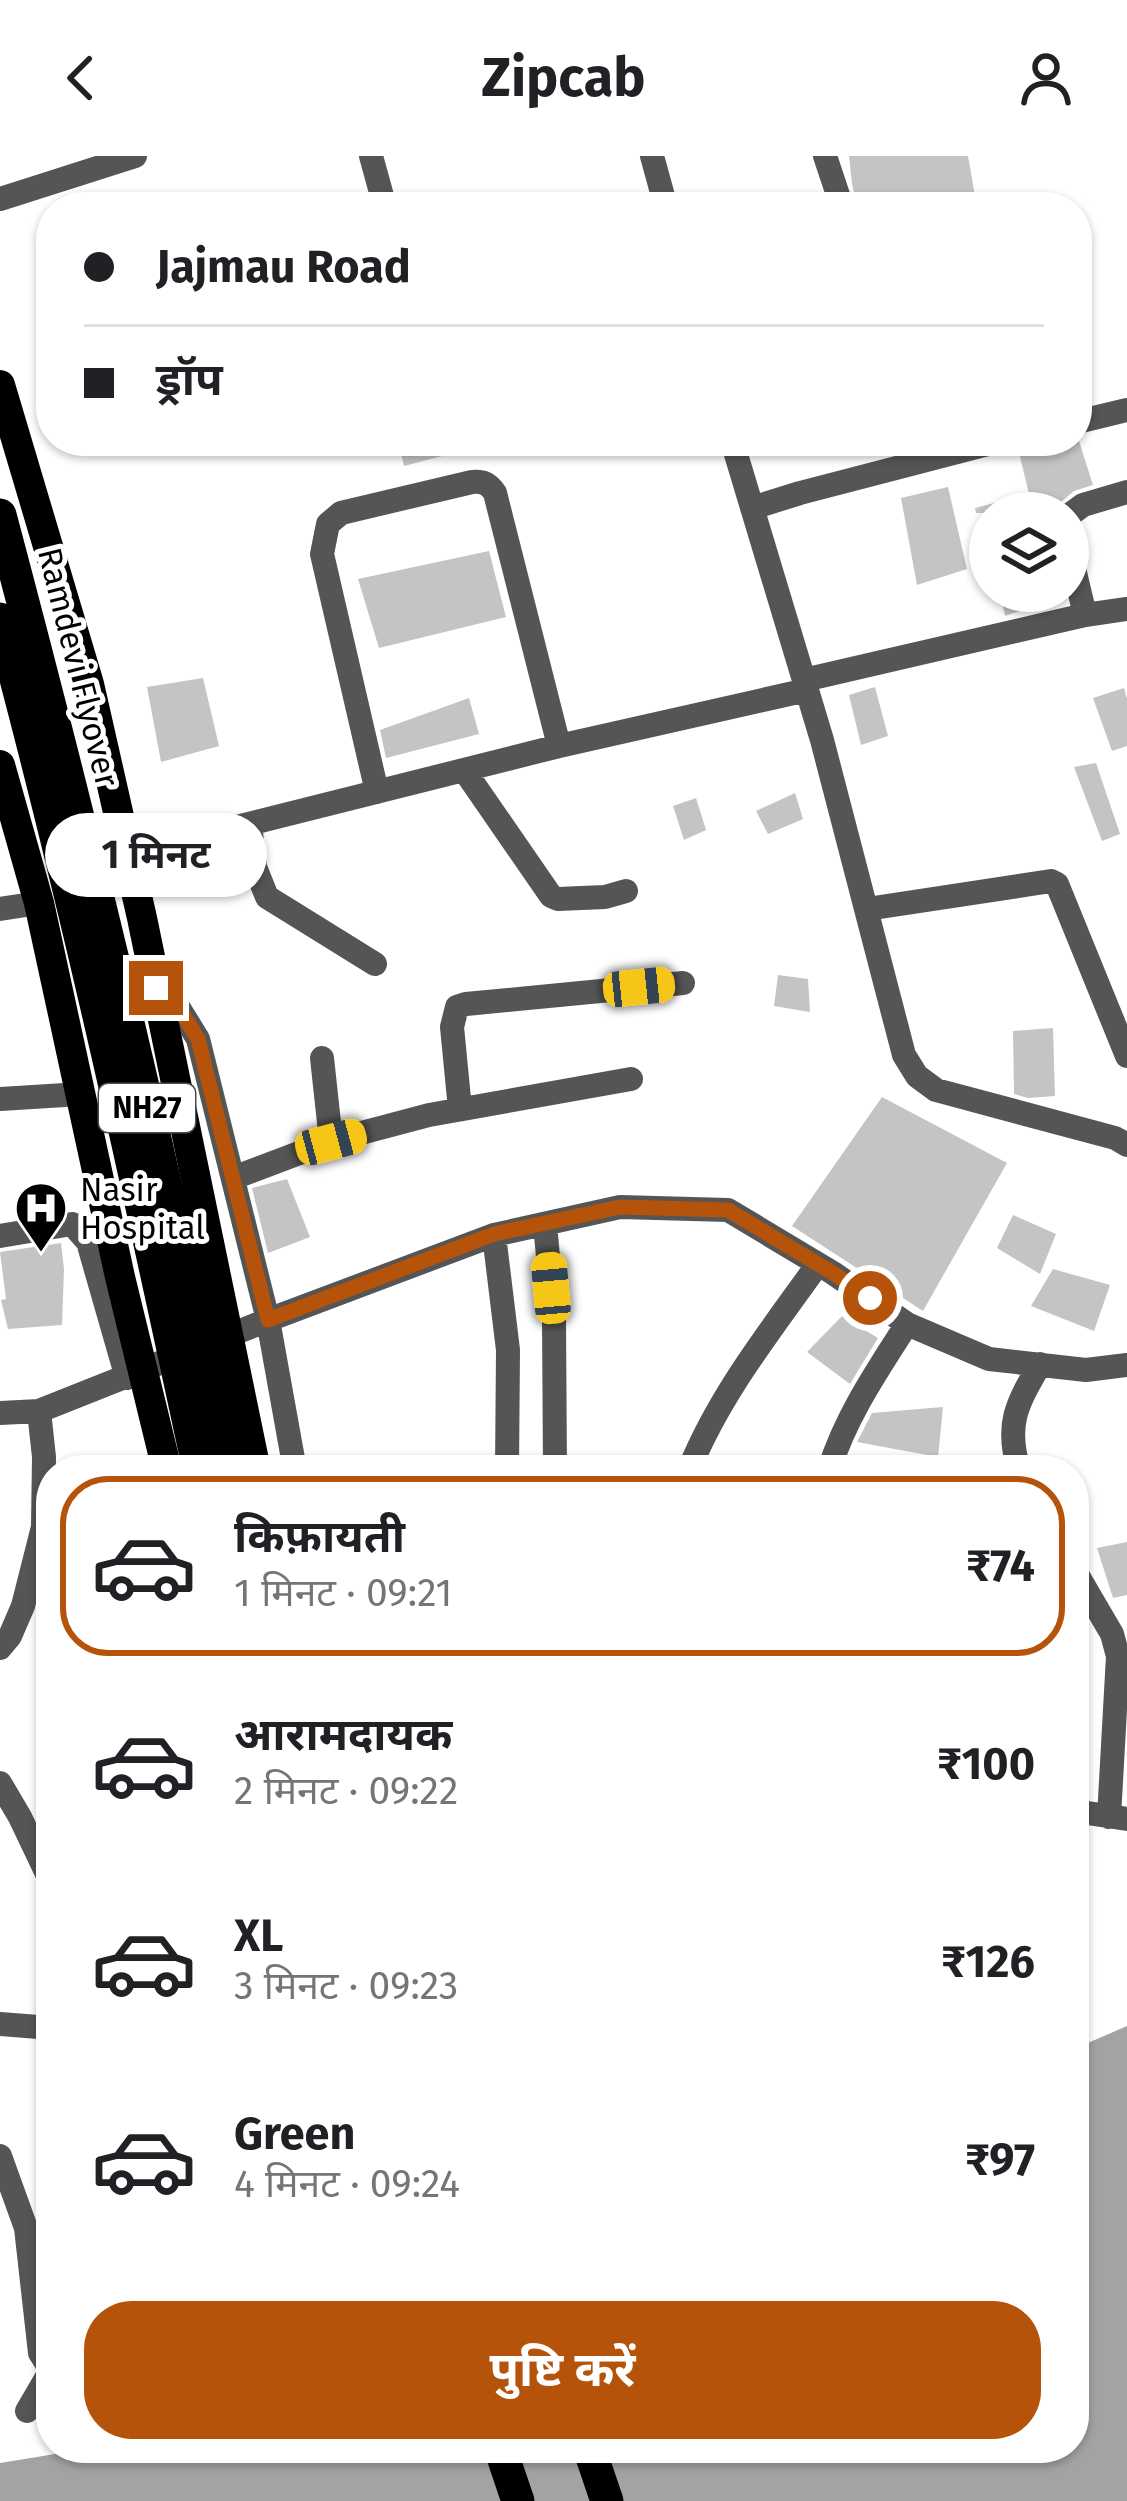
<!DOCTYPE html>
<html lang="hi">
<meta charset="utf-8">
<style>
body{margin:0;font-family:"Fira Sans","Noto Sans Devanagari",sans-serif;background:#f6f6f6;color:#202124;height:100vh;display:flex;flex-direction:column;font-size:45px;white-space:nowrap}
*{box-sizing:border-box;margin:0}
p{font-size:39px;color:#757577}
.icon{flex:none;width:66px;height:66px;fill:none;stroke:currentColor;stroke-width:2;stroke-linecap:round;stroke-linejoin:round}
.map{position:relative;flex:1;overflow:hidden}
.details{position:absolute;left:36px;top:1299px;width:1053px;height:1008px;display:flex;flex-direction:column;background:#fff;border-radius:48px;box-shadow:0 3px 9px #0004}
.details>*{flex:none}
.top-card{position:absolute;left:36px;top:36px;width:1056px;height:264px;border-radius:48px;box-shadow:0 3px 9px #0004;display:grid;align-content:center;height:264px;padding:0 48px;background:#fff}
.tools{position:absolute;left:969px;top:336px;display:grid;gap:24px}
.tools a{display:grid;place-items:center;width:120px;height:120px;border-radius:50%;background:#fff;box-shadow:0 3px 9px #0004;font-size:60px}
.end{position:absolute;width:54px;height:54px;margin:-27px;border:15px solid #b45309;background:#fff;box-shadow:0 0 0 6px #fff}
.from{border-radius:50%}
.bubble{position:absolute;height:84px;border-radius:42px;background:#fff;box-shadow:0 3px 9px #0004;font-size:39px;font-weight:700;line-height:84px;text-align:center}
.car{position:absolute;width:36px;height:72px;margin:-36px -18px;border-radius:15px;box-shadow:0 0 9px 3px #0007;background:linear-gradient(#f5c518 24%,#345 0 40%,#f5c518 0 76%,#345 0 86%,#f5c518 0)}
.top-card b{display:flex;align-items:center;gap:42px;height:114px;font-size:45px}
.top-card b+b{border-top:3px solid #e0e0e0}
.top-card i{width:30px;height:30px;background:#202124}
ul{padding:21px 0 0;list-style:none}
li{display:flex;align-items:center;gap:36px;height:180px;margin:0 24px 18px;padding:0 24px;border:6px solid transparent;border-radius:48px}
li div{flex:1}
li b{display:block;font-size:45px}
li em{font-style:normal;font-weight:700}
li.current{border-color:#b45309}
li>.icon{width:108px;height:108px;stroke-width:1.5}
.cta{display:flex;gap:24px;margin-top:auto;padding:24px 48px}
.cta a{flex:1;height:138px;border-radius:48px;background:#b45309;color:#fff;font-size:48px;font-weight:700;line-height:138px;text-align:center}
header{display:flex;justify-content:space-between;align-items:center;height:156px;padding:0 48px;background:#fff;font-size:54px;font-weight:700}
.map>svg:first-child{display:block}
.water{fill:#a3a3a3}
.building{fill:#c4c4c4}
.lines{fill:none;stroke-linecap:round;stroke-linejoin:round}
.minor{stroke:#555;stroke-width:24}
.major{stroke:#000;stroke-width:30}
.highway{stroke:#000;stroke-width:33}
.route{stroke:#b45309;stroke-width:15}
.labels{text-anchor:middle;stroke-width:10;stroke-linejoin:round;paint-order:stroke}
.shield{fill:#fff;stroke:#4c4c4c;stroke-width:3}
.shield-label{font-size:30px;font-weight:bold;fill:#000}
.street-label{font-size:33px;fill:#000;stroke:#fff}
.poi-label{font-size:33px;fill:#000;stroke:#fff;text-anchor:start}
</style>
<header><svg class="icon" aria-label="back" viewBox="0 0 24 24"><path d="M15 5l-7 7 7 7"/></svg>Zipcab<svg class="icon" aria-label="person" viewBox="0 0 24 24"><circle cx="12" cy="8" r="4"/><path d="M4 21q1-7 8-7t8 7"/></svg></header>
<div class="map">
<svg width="1127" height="2345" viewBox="0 0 1127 2345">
<rect width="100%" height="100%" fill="#fff"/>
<!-- water -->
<path class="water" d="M1127 1870V2345H0V2307L92 2292H1074V1893Z"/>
<!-- building -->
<path class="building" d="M849 0H968L977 51H858L852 28Z
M398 285H443L446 299 404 310Z
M1044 285H1079L1093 329 1074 335 1053 353 1041 357H976L975 352 1029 338 1018 292Z
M948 331 967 413 917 429 901 342Z
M489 395 506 461 379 492 358 423Z
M1000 435H1062L1064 440 1005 460Z
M203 522 219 590 161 606 147 531Z
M875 531 888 580 861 589 849 539Z
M1124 532 1127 543V590L1112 595 1093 542Z
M469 542 479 578 386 602 380 574Z
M1096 607 1120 678 1102 685 1074 611Z
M795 637 803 663 768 678 756 655Z
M696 642 706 674 684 684 673 650Z
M778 819 808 823 810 856 774 850Z
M1053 872 1055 940 1028 942 1014 938 1013 875Z
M882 941 1007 1007 923 1155 792 1070Z
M287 1023 310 1081 268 1097 252 1032Z
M1013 1059 1056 1078 1040 1118 997 1092Z
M61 1087 64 1113 62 1169 8 1173 1 1144 6 1143 0 1096Z
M1053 1113 1110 1129 1094 1175 1031 1150Z
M842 1160 878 1182 850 1228 807 1196Z
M943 1251 938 1301 857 1286 872 1257Z
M1127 1386V1439L1113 1442 1097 1392Z"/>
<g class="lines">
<!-- minor -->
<path class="minor" d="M371 0 385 51
M652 0 666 51
M825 0 842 51
M0 43 135 0
M1077 266 1127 254
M732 285 822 584 904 899 917 920 936 934 1115 982 1127 989
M752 352 800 337 1000 285
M1068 360 1083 349 1127 336
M1085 459 1127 453
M804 524 1085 459 1068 387
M464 614 551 740 558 743 605 741 626 735
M377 636 322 398 328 368 341 357 472 326C484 325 489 328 495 337L559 590
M250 668 255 711 267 741 375 808
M125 690 241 670 559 590 807 534
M0 753 39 747
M867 753 1051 725 1057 728 1127 900
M156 832 177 849 198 883 268 1164 295 1314
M322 902 331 985
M0 943 81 938
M460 953 452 871 457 851 466 848 683 827
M233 1022 331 985 429 959 631 923
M545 1068 554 1165 555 1314
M494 1079 508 1194 507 1314
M0 1080 72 1068 88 1086 127 1222
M0 1257 39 1255 268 1164 494 1079 620 1051 728 1054 833 1117 907 1168 989 1203 1086 1214 1127 1209
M689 1314C719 1239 771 1174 818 1108
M829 1314C846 1260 877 1215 907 1168
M1019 1314C1005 1268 1017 1248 1040 1208
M1074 1413 1112 1478 1118 1500 1109 1661
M0 1492 10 1480 23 1450 43 1371 44 1301 39 1255
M0 1627 20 1661 51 1726
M1074 1655 1127 1663
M0 1868 51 1872
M0 2000 26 2072 40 2197 51 2214
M27 2255 51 2214"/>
<!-- major -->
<path class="major" d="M0 229 89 528 142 762 256 1314
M0 609 39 747 120 1121 167 1314"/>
<!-- highway -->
<path class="highway" d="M0 359C84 675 162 993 226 1314
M0 463C76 744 138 1029 199 1314
M500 2292 518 2345
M589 2292 607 2345"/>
</g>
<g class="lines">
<!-- route -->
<path class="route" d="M156 832 177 849 198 883 268 1164 494 1078 620 1051 728 1054 833 1117 870 1142"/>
</g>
<!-- icons -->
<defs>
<g id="hospital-pin" transform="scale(2.7)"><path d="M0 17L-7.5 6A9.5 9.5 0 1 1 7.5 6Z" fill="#000" stroke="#fff"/><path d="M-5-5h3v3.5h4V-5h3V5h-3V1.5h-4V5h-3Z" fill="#fff"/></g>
</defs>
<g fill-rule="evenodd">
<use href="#hospital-pin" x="41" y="1052"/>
</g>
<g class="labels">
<!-- shield labels -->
<rect class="shield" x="99" y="928" width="96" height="48" rx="9"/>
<g class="shield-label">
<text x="147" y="962">NH27</text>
</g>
<!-- street labels -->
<g class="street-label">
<text transform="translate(79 511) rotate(76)" y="12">Ramdevi Flyover</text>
</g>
<!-- poi labels -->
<g class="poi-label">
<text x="80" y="1045">Nasir<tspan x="80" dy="38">Hospital</tspan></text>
</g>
</g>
</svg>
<div class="tools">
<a><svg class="icon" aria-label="layers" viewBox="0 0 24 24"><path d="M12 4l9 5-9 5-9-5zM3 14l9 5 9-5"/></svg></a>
</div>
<i class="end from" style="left:870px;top:1142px"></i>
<i class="end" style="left:156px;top:832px"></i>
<div class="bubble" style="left:45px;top:657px;width:222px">1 मिनट</div>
<i class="car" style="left:639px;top:831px;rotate:84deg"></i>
<i class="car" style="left:331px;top:986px;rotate:75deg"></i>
<i class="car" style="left:551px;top:1132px;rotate:355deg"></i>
<div class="top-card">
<b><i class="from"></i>Jajmau Road</b>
<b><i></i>ड्रॉप</b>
</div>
<section class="details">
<ul>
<li class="current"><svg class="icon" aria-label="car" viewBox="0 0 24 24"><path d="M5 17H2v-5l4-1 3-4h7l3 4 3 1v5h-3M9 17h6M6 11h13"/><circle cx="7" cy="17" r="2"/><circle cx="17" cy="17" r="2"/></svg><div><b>किफ़ायती</b><p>1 मिनट · 09:21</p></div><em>₹74</em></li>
<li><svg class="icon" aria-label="car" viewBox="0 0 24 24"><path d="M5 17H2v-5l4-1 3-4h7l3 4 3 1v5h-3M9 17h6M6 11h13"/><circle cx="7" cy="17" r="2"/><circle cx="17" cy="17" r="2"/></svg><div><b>आरामदायक</b><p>2 मिनट · 09:22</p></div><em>₹100</em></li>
<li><svg class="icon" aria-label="car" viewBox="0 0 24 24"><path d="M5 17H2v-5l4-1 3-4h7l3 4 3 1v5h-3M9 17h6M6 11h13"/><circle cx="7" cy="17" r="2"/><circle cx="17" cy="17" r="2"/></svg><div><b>XL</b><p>3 मिनट · 09:23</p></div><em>₹126</em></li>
<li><svg class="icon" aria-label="car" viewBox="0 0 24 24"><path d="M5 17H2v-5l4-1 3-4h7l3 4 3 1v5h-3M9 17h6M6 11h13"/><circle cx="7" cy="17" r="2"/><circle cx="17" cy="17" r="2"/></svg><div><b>Green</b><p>4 मिनट · 09:24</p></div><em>₹97</em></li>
</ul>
<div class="cta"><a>पुष्टि करें</a></div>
</section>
</div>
